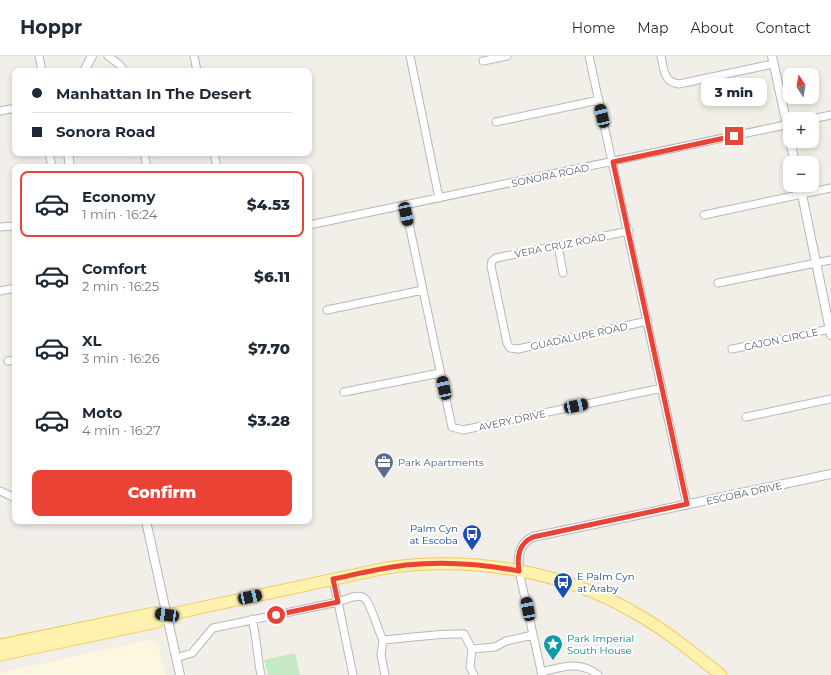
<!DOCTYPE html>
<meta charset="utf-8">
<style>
body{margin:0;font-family:Montserrat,sans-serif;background:#f2f2f3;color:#1f2937;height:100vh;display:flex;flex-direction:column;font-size:15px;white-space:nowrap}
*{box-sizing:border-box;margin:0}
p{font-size:13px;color:#747a83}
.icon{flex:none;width:22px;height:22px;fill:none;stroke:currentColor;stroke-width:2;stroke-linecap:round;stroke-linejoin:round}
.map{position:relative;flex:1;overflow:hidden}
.panel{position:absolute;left:12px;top:108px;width:300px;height:360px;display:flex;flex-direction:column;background:#fff;border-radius:8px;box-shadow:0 2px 6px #0003}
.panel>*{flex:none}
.hud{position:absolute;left:12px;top:12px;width:300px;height:88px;border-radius:8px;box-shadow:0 2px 6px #0003;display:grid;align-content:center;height:88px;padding:0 20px;background:#fff}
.needle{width:26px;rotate:348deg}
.tools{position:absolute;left:783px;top:12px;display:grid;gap:8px}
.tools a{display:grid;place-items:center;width:36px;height:36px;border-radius:8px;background:#fff;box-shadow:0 2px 6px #0003;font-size:20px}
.end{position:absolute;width:18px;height:18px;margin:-9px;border:5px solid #ea4335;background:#fff;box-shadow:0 0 0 2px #fff}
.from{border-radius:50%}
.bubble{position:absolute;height:28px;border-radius:8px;background:#fff;box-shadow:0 2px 6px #0003;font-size:13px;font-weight:800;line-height:28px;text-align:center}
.car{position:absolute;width:12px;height:24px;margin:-12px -6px;border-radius:5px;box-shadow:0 0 3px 1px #0007;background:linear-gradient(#222 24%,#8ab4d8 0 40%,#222 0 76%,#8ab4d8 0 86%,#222 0)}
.hud b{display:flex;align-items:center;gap:14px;height:38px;font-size:15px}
.hud b+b{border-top:1px solid #e0e1e3}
.hud i{width:10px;height:10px;background:#1f2937}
ul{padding:7px 0 0;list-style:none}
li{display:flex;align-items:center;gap:12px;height:66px;margin:0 8px 6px;padding:0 12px;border:2px solid transparent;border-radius:8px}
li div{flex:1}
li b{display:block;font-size:15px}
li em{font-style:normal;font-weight:800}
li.active{border-color:#ea4335}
li>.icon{width:36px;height:36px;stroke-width:1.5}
.cta{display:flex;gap:8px;margin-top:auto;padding:8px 20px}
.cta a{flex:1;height:46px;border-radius:8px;background:#ea4335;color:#fff;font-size:16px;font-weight:800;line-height:46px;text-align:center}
header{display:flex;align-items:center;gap:24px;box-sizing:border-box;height:56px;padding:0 20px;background:#fff;border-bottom:1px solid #e0e1e3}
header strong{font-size:19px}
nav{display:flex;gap:22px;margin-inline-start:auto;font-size:14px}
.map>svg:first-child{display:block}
.commercial{fill:#fef7e0}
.green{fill:#c5e8c5}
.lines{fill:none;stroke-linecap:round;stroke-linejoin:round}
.minor-casing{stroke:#b5b8bc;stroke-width:9}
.tertiary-casing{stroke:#b5b8bc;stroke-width:10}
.primary-casing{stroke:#f2c960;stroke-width:13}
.minor{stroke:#fff;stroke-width:7}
.tertiary{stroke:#fff;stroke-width:8}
.primary{stroke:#fff2af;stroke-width:11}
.route{stroke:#ea4335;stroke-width:5}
.labels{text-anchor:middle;stroke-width:4;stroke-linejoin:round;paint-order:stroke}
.street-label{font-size:10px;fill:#5f6368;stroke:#fff}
.service-label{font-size:10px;fill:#4e5e75;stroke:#fff;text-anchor:start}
.transit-label{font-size:10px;fill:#164399;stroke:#fff;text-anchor:end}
.culture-label{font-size:10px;fill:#0d838f;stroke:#fff;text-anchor:start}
</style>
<header>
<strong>Hoppr</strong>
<nav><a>Home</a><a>Map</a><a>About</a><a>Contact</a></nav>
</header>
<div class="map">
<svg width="831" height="619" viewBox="0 0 831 619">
<rect width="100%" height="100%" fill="#f1efe8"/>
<!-- commercial -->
<path class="commercial" d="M149 584 158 589 165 619H0V617Z"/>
<!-- green -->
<path class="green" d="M295 597 300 619H268L264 604Z"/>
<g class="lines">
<!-- minor casing -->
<g class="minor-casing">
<path id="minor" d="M39 0 42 15
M108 0 120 9 124 15
M194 0 197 15
M410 0 439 142
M589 0 687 449
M661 0C664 13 663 26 679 28L773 8
M483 5 507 0
M0 55 15 52
M812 63 831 59
M496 66 599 44
M49 97 52 111
M144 97 147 111
M214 97 217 111
M405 149 452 371 463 374 662 332
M704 159 831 132
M309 169 790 68
M0 171 15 170
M629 175 496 202 492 205 491 210 507 287 510 292 518 293 648 265
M558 189 563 217
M718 227 831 204
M0 235 15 232
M327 254 423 234
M732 293 830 273
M8 305 15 304
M344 336 440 317
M746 361 831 343
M0 435 15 442
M519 515 542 619
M252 563C257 582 257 600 261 619
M472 593 495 591 506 585 533 579
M176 602 192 597 213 572 338 546 333 523
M541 616C562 611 580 604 598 619
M353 619 338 546C345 544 356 538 363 541 370 544 378 575 383 584
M385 619 381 599 383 584C410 582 437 577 464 578L472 593 470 611 474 619"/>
</g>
<!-- tertiary casing -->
<g class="tertiary-casing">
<path id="tertiary" d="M772 0 790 83
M84 15 92 0
M790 85 795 107
M68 97 70 111
M800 129 831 279
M146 465 180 619
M519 515C518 501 518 488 533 481L831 418"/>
</g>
<!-- primary casing -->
<g class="primary-casing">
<path id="primary" d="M0 589 154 557 167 559 386 512C470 500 562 514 635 557 666 574 693 597 721 619
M0 599 157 566 167 559"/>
</g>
<!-- minor -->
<use href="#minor" class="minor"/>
<!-- tertiary -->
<use href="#tertiary" class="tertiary"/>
<!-- primary -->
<use href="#primary" class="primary"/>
</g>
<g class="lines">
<!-- route -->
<path class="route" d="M276 559 338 546 333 523C357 518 381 512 406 509 443 505 483 508 519 515 517 501 518 488 533 481L687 448 613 106 734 80"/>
</g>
<!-- icons -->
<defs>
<g id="office-pin" transform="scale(1)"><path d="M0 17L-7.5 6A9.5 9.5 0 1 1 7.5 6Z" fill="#5c6f8a" stroke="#fff"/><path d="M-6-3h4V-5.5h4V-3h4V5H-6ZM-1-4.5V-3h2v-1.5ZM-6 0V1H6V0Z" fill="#fff"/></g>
<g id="bus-pin" transform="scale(1)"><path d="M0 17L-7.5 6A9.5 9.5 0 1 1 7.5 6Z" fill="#1a4fb4" stroke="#fff"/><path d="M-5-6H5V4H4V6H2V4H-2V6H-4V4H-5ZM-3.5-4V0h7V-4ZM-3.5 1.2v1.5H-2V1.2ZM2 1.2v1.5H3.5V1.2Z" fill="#fff"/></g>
<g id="sight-pin" transform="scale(1)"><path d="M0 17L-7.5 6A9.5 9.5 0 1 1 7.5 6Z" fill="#0f9aa8" stroke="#fff"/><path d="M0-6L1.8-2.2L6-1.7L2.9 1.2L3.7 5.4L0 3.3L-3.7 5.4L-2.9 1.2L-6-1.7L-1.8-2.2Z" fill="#fff"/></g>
</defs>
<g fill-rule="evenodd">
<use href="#office-pin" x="384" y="406"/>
<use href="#bus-pin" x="472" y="478"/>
<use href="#bus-pin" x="563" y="526"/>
<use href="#sight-pin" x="553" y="588"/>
</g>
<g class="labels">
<!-- street labels -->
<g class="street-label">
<text transform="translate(550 119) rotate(-12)" y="4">SONORA ROAD</text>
<text transform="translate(560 189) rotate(-11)" y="4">VERA CRUZ ROAD</text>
<text transform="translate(579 280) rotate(-12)" y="4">GUADALUPE ROAD</text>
<text transform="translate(781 283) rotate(-12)" y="4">CAJON CIRCLE</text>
<text transform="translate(512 364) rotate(-12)" y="4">AVERY DRIVE</text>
<text transform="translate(744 437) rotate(-12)" y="4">ESCOBA DRIVE</text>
</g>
<!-- service labels -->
<g class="service-label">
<text x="398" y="410">Park Apartments</text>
</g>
<!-- transit labels -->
<g class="transit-label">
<text x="458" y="476">Palm Cyn<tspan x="458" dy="12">at Escoba</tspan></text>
<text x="577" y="524" text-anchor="start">E Palm Cyn<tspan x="577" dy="12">at Araby</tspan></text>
</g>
<!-- culture labels -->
<g class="culture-label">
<text x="567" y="586">Park Imperial<tspan x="567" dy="12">South House</tspan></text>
</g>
</g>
</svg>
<div class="tools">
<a><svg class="needle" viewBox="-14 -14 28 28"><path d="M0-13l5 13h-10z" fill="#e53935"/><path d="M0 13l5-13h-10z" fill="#747a83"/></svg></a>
<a>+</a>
<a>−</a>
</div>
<i class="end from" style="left:276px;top:559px"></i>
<i class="end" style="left:734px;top:80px"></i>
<div class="bubble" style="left:701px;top:22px;width:66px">3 min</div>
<i class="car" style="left:602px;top:60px;rotate:347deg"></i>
<i class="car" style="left:406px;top:158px;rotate:168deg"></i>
<i class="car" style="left:444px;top:332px;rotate:348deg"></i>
<i class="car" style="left:576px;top:350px;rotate:78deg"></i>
<i class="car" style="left:250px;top:541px;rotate:78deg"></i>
<i class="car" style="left:528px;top:553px;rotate:349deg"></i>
<i class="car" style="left:167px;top:559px;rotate:278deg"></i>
<div class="hud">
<b><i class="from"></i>Manhattan In The Desert</b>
<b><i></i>Sonora Road</b>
</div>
<section class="panel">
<ul>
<li class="active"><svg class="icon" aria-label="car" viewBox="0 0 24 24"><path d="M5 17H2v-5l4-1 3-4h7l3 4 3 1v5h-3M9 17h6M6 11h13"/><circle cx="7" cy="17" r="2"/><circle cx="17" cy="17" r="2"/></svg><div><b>Economy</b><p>1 min · 16:24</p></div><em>$4.53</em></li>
<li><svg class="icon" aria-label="car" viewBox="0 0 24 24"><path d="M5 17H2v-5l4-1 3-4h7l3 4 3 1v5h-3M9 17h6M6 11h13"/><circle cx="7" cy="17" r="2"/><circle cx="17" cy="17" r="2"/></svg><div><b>Comfort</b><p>2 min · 16:25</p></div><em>$6.11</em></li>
<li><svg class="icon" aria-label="car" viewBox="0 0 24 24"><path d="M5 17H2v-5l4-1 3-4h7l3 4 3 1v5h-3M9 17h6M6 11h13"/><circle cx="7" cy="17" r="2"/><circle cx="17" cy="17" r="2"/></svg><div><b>XL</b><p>3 min · 16:26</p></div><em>$7.70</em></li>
<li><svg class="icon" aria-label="car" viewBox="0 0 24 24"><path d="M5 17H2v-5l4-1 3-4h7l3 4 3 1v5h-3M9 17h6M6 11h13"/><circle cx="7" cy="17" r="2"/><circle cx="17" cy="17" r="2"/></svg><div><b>Moto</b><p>4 min · 16:27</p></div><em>$3.28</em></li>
</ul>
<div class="cta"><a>Confirm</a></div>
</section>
</div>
